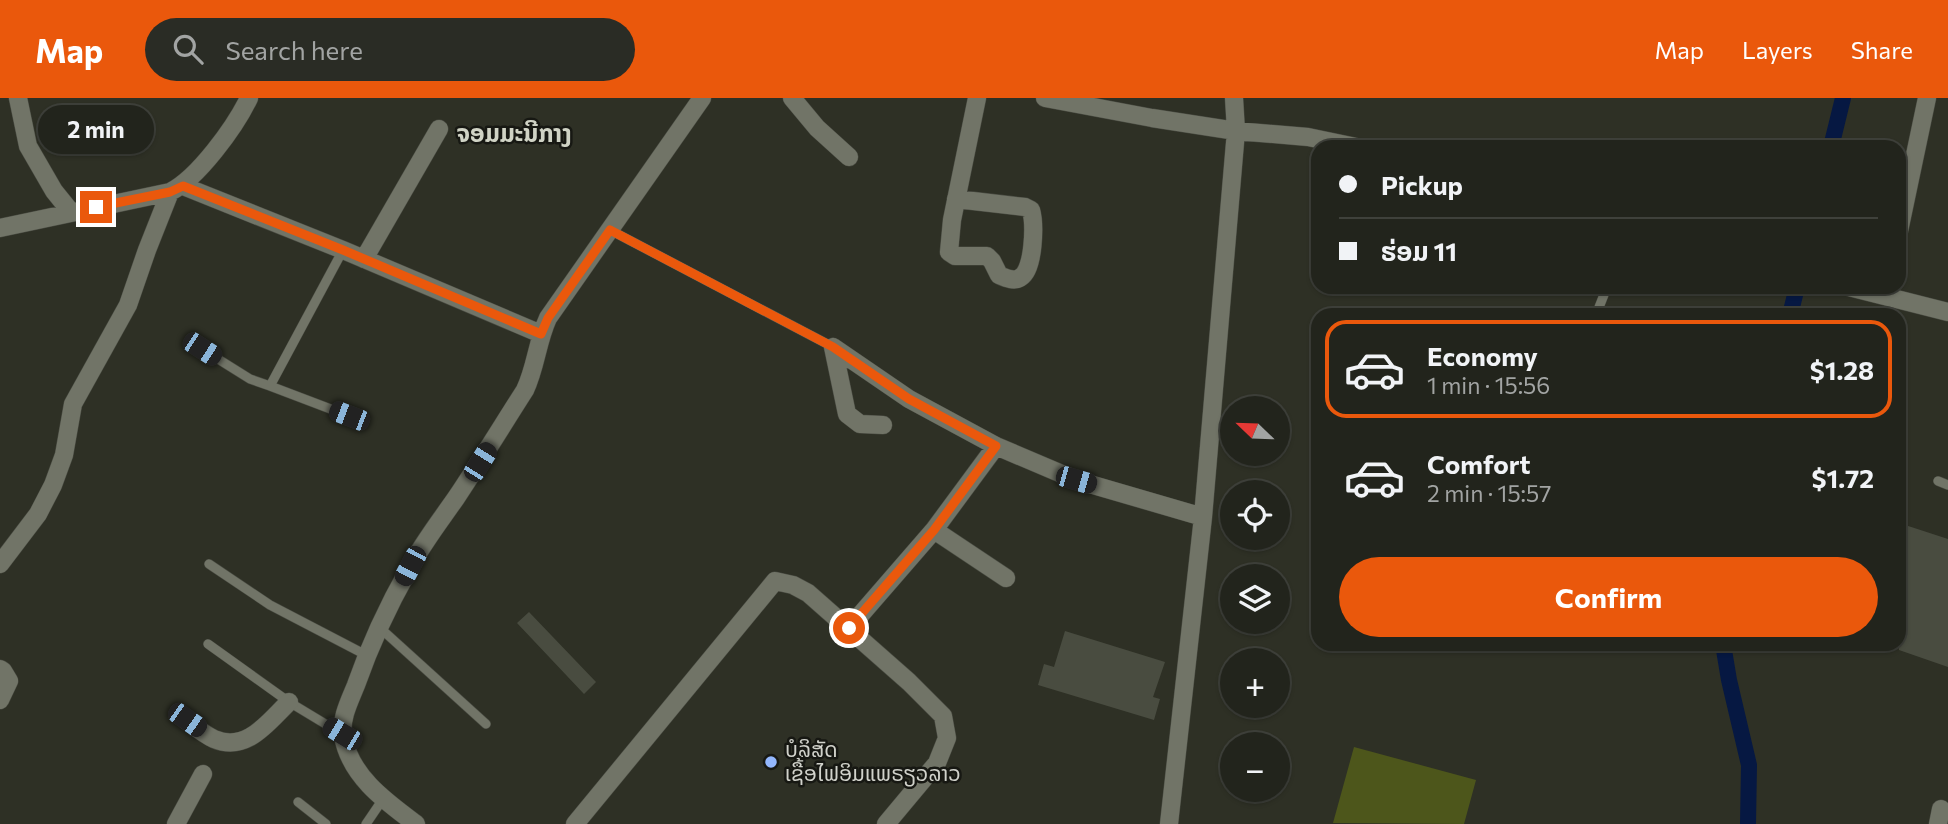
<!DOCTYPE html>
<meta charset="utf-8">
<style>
body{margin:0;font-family:Commissioner,"Noto Sans Lao",sans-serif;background:#2a2c25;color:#f1f3f6;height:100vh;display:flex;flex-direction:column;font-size:26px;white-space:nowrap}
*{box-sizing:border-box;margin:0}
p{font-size:23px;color:#a2a4a3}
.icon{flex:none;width:38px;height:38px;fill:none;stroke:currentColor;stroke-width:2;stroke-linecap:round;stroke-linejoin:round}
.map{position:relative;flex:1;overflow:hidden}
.panel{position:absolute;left:1311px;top:210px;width:595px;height:343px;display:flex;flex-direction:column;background:#22241c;border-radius:21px;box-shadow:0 2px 5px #0004,0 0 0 2px #3f413b}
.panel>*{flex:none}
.guide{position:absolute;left:1311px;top:42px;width:595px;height:154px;border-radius:21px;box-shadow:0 2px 5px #0004,0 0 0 2px #3f413b;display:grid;align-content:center;height:154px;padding:0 28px;background:#22241c}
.needle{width:46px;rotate:293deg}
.tools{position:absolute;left:1220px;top:298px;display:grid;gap:14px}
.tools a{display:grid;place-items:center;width:70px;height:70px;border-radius:50%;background:#22241c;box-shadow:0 2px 5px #0004,0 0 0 2px #3f413b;font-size:35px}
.end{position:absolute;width:32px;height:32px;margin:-16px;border:9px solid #ea580c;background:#fff;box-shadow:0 0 0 4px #fff}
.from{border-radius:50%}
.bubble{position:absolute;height:49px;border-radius:24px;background:#22241c;box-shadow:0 2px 5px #0004,0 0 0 2px #3f413b;font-size:23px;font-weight:700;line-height:49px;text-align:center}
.car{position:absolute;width:21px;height:42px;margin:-21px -10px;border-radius:9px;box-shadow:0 0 5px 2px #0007;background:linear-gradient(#222 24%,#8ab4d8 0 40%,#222 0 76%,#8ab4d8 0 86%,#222 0)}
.guide b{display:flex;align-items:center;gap:24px;height:66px;font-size:26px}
.guide b+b{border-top:2px solid #3f413b}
.guide i{width:18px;height:18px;background:#f1f3f6}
ul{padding:12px 0 0;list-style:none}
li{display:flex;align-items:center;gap:21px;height:98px;margin:0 14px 10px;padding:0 14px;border:4px solid transparent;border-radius:21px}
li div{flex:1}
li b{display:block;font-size:26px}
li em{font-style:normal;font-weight:700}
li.current{border-color:#ea580c}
li>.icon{width:63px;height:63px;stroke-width:1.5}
.primary-button{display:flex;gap:14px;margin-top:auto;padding:14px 28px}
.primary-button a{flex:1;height:80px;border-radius:42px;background:#ea580c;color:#fff;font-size:28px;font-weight:700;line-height:80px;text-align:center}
header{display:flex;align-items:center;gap:42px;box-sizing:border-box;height:98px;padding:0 35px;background:#ea580c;color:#fff}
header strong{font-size:33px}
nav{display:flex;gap:38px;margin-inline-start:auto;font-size:24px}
.search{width:490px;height:63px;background:#2a2c25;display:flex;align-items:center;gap:18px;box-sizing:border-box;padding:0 24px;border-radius:38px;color:#a2a4a3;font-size:26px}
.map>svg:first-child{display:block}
.green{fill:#4d561b}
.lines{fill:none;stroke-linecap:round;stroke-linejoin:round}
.canal{stroke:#061842;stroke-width:16}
.building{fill:#494c40}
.service-casing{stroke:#4a4c43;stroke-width:10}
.minor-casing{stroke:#4a4c43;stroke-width:19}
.service{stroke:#717467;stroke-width:9}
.minor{stroke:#717467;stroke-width:18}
.route{stroke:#ea580c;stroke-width:9}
.poi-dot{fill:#93b7fd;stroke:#171813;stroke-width:2.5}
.labels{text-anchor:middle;stroke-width:5;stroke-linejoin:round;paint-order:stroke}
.poi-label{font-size:21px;fill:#d1d2cb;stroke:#171813;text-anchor:start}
.quarter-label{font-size:24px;font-weight:bold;fill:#d0d3c5;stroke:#171813}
</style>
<header>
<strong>Map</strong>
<div class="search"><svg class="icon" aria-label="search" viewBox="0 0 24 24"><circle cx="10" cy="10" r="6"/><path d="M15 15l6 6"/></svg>Search here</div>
<nav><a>Map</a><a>Layers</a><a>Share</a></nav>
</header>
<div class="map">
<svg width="1948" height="726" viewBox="0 0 1948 726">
<rect width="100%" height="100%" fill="#2e3025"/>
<!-- green -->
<path class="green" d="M1354 649 1476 682 1464 726 1333 725Z"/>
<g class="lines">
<!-- canal -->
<path class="canal" d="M1831 49 1843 0
M1790 217 1797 189
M1723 546 1729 582 1749 667 1748 726"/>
</g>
<!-- building -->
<path class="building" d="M1899 425 1948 441V569L1899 552Z
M529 514 596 584 584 596 517 525Z
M1065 533 1165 564 1153 599 1160 601 1154 622 1038 587 1044 566 1054 569Z"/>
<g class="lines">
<!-- service casing -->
<g class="service-casing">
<path id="service" d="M610 132 833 249
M1596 217 1607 189
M202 251 250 281 270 288 343 152
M270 288 349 318
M1938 383 1948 387
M209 466 270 507 366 557
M379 529 486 626
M208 546 289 604 342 636
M298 704 326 726
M366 726 383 701"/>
</g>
<!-- minor casing -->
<g class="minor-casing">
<path id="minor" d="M18 0 28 48 54 93 71 114
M792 0 817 30 849 59
M1045 0 1152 20 1236 33 1308 39 1356 49
M183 88 343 152 541 236
M956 101 1025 109 1031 112C1035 126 1034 171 1021 179 1015 184 1006 180 999 177L992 163 987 158H955L949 154 952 122 977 0
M0 130 170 94C198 80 235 29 249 0
M1899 133 1927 0
M364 161 439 31
M1849 189 1948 214
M833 249 909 301 996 348 1076 382 1203 419
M833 249 847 316 860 326 883 327
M934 432 1006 480
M0 466 38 416 53 387 64 357 73 306 128 207 147 152 170 94
M849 530 934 432 996 348
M0 571 3 573 9 583 0 602
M186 622C195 629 205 637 214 641 247 655 268 624 289 604
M176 726 203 676
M416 726C385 703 350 678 343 638 340 621 350 602 356 587 370 547 388 508 409 471 422 446 440 423 456 400 480 364 502 328 525 292 536 269 537 244 548 220L702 0
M575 726 775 483 793 487 808 495 909 584 943 618 947 640 937 665 886 726
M1169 726 1203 419 1236 33 1234 0
M1938 726 1941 711"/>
</g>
<!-- service -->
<use href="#service" class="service"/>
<!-- minor -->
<use href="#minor" class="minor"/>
</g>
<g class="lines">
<!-- route -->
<path class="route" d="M96 109 170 94 183 88 343 152 541 236 548 220 610 132 833 249 909 301 996 348 934 432 849 530"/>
</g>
<!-- markers -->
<circle class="poi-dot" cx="771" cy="664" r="7"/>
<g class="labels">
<!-- poi labels -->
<g class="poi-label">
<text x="785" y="659">ບໍລິສັດ<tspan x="785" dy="24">ເຊື້ອໄຟອິມແພຣຽວລາວ</tspan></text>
</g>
<!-- quarter labels -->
<g class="quarter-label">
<text x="514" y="44">ຈອມມະນີກາງ</text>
</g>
</g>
</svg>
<div class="tools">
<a><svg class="needle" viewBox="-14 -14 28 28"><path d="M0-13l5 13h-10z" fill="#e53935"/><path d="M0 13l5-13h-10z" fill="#a2a4a3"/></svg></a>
<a><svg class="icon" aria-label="locate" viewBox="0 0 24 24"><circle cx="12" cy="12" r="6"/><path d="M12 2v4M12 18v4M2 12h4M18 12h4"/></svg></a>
<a><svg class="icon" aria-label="layers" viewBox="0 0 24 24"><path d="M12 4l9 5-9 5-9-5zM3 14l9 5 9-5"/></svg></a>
<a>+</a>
<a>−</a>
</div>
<i class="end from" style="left:849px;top:530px"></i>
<i class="end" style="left:96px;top:109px"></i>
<div class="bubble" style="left:38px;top:7px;width:116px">2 min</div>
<i class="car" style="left:202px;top:251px;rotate:123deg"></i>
<i class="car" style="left:349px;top:318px;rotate:291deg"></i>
<i class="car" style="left:480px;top:364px;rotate:32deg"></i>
<i class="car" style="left:1076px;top:382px;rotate:106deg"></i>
<i class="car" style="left:410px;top:468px;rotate:208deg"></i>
<i class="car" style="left:187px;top:622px;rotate:125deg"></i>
<i class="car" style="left:342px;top:636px;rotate:301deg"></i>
<div class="guide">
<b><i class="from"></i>Pickup</b>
<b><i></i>ຮ່ອມ 11</b>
</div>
<section class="panel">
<ul>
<li class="current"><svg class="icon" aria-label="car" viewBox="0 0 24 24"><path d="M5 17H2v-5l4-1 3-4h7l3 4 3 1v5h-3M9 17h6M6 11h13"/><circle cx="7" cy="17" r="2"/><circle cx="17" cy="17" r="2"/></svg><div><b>Economy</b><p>1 min · 15:56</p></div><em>$1.28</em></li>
<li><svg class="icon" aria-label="car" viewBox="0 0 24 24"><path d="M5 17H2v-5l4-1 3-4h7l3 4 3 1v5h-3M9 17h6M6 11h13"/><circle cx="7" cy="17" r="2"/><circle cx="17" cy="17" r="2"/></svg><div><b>Comfort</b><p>2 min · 15:57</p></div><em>$1.72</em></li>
</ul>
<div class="primary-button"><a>Confirm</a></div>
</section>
</div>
